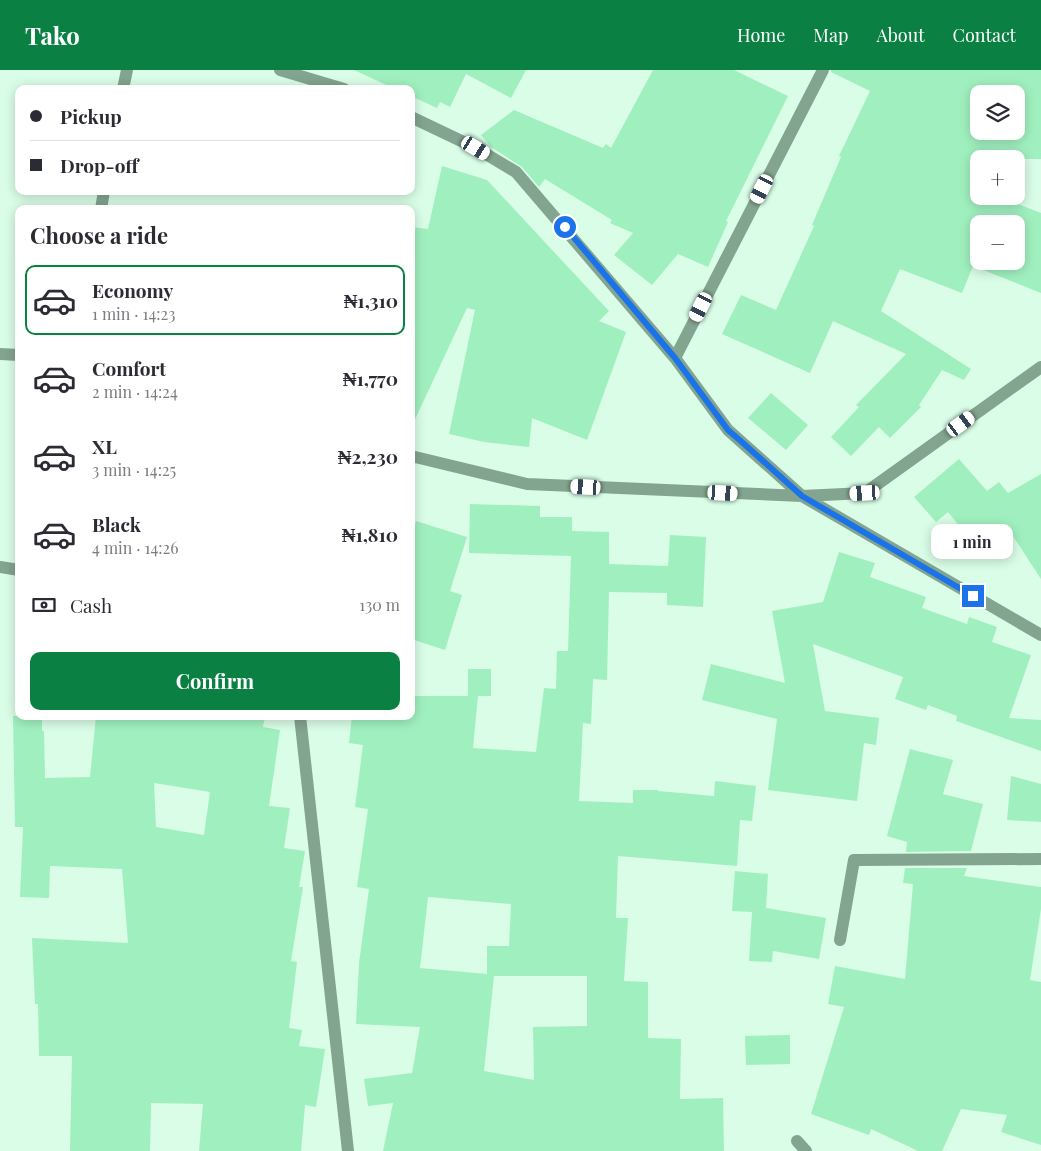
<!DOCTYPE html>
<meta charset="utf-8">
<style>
body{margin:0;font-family:"Playfair Display",serif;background:#f2f2f3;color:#2b2b33;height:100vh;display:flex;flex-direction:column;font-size:19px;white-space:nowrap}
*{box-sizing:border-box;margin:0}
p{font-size:16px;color:#7c7c81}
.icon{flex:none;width:28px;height:28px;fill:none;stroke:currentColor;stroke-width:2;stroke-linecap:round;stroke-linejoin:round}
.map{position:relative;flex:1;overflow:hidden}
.drawer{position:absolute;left:15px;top:135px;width:400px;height:515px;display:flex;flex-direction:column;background:#fff;border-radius:10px;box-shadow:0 2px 12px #0003}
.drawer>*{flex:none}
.top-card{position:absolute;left:15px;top:15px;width:400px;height:110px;border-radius:10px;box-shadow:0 2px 12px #0003;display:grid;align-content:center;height:110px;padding:0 15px;background:#fff}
.controls{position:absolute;left:970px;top:15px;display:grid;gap:10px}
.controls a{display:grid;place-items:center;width:55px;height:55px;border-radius:10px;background:#fff;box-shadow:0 2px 12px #0003;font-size:25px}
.end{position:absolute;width:22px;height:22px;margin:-11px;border:6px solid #1a73e8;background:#fff;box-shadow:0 0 0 2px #fff}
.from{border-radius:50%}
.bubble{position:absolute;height:35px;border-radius:10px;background:#fff;box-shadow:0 2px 12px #0003;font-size:16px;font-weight:700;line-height:35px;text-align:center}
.car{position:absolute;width:15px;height:30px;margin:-15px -8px;border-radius:6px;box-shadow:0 0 4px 1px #0007;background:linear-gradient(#fff 24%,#345 0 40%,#fff 0 76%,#345 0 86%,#fff 0)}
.top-card b{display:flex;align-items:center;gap:18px;height:48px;font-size:19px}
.top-card b+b{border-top:1px solid #e1e1e2}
.top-card i{width:12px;height:12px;background:#2b2b33}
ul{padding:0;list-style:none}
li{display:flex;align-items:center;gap:15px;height:70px;margin:0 10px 8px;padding:0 5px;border:2px solid transparent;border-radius:10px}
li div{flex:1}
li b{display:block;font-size:19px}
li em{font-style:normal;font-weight:700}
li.active{border-color:#0b8043}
li>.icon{width:45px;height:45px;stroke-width:1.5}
h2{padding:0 15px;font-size:22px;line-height:60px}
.pay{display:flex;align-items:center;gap:12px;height:55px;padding:0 15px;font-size:19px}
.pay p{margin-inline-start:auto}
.action{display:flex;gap:10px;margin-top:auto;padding:10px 15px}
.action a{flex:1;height:58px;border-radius:10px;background:#0b8043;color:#fff;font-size:20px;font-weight:700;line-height:58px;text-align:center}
header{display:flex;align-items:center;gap:30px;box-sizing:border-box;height:70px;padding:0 25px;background:#0b8043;color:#fff}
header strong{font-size:24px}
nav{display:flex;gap:28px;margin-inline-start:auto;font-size:18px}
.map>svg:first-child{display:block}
.building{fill:#a0f0bf;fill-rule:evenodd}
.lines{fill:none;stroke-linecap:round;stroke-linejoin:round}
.minor{stroke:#83a48f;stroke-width:12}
.route{stroke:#1a73e8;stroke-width:6}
</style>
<header>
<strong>Tako</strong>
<nav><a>Home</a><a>Map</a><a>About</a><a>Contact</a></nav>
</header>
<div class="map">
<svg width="1041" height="1081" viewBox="0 0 1041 1081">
<rect width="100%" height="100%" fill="#d9fde6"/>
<!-- building -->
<path class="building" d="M354 0H526L511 28 466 4 450 37 440 32 437 38 411 26V19H395Z
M653 0H734L788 26 726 151 728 152 708 197 678 184 652 215 614 185 633 163 610 153 612 150 545 109 539 117 522 97 491 77 481 65 514 40 603 78 606 74 611 78Z
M831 0H1041V89H979V126H997L1041 143V223L973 196 962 223 900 199 881 241 971 299 964 310 942 300 919 335 921 337 890 368 879 357 851 386 831 367 859 337 856 335 906 284 833 251 810 303 722 264 741 225 776 240 814 156 812 155 841 87 839 86 870 21 831 2ZM979 24H1016V61H979ZM979 154H1016V191H979Z
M442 96 487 110 609 241 599 251 626 262 587 370 532 348 529 377 484 372 449 364 475 240 467 238 411 358V157L428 159Z
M771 323 808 355 786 380 748 348Z
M959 389 987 421 999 412 1008 423 1041 404V509L1007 457 978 479 948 442 936 452 914 427Z
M470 434 540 436V447H572V461L609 462V494L668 496 670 465 706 467 703 537 667 535V523L609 522 607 610 593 609 591 654 583 653 579 731 633 733V720H658V721L714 726 715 711 756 716 752 751 740 750 737 796 618 786 616 848H628L624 911 648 912V968L681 969 680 1029 723 1028 724 1081H383L393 1033 368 1036 364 1009 412 1003 420 957 356 954 359 893 369 819 357 817 368 739 355 737 363 675 349 673 352 646H411V626H468V599H491V626H478L473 678 536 682 544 618 556 619 557 581H568L571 486 469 483ZM428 827 511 834 509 876H487V904L420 898ZM494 906H587V956L533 957 534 1010 484 1001Z
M416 451 467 467 450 521 462 525 445 580 411 569V467Z
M839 482 875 493 870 507 926 527 922 538 967 554 969 547 997 557 992 572 1031 585 1009 648 1041 650V681L956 651 957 646 928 635 926 640 895 629 903 607 813 574 825 641 879 648 876 675 864 673 857 731 768 720 777 649 702 630 711 594 785 613 772 541 823 532Z
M13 646H42V661H44L45 708 90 707 96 646H265L263 657 280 660 269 736 290 738 284 778 305 781 299 817H303L291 891 297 892 289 958 302 960 299 976 325 979 316 1037 305 1035 301 1081H199L203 1034 151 1033 150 1081H70L72 986H39L38 934H35L32 868 128 873 122 799 50 796 49 828 20 827 23 757H15ZM154 713 210 722 204 765 156 757Z
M910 679 953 690 943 724 983 734 971 781 906 782 907 772 887 766Z
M1011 706 1041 714V752L1007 750Z
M905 798H967L964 806 1041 817V839L1030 910 1041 912V1075L1001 1062 1007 1045 961 1039 942 1081H918L871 1059 869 1065 811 1044 844 937 828 934 835 896 905 909 913 814 903 813Z
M735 801 768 804 766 838 826 848 819 889 773 881 772 892 749 891 752 842 732 841Z
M790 965V994L746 995 745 966Z"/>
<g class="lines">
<!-- minor -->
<path class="minor" d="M280 0 344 19
M123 19 127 0
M411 47 476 78 516 102 675 288 728 360 802 426 1041 565
M101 139 104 121
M0 284 19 285
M675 288 823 0
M411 386 527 414 802 426 865 423 1041 297
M0 497 19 500
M300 646 348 1081
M840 870 854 790 1041 789
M797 1071 806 1081"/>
</g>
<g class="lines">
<!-- route -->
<path class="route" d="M565 157 675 288 728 360 743 373 802 426 973 526"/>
</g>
</svg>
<div class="controls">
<a><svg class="icon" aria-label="layers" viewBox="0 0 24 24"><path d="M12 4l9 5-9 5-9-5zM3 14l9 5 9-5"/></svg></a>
<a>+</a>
<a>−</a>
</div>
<i class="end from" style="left:565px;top:157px"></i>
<i class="end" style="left:973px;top:526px"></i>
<div class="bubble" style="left:931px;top:454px;width:82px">1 min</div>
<i class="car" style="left:476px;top:78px;rotate:121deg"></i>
<i class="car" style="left:762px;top:119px;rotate:207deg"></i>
<i class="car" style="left:701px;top:237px;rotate:207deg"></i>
<i class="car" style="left:961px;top:354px;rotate:54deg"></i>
<i class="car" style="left:586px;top:417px;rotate:273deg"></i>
<i class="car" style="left:723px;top:423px;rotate:93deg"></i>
<i class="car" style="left:865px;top:423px;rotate:267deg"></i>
<div class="top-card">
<b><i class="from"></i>Pickup</b>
<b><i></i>Drop-off</b>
</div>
<section class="drawer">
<h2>Choose a ride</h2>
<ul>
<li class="active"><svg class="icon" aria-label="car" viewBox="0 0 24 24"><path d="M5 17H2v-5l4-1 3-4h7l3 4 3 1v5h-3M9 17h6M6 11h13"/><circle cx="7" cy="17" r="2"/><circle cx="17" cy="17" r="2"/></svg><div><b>Economy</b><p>1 min · 14:23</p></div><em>₦1,310</em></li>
<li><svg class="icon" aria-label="car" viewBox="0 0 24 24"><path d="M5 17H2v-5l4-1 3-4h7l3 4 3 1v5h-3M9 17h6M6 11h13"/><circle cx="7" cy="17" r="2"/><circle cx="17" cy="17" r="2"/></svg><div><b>Comfort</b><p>2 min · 14:24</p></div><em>₦1,770</em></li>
<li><svg class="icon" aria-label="car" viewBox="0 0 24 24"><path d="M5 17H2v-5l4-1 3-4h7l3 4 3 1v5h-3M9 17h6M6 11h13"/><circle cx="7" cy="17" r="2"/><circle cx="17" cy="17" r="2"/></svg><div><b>XL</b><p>3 min · 14:25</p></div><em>₦2,230</em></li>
<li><svg class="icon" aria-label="car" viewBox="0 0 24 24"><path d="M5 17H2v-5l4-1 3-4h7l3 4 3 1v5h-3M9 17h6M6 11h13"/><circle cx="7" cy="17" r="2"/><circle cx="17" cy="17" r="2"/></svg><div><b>Black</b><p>4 min · 14:26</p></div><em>₦1,810</em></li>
</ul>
<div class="pay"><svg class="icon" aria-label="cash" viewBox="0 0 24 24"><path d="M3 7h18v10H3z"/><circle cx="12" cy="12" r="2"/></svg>Cash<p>130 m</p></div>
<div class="action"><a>Confirm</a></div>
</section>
</div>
